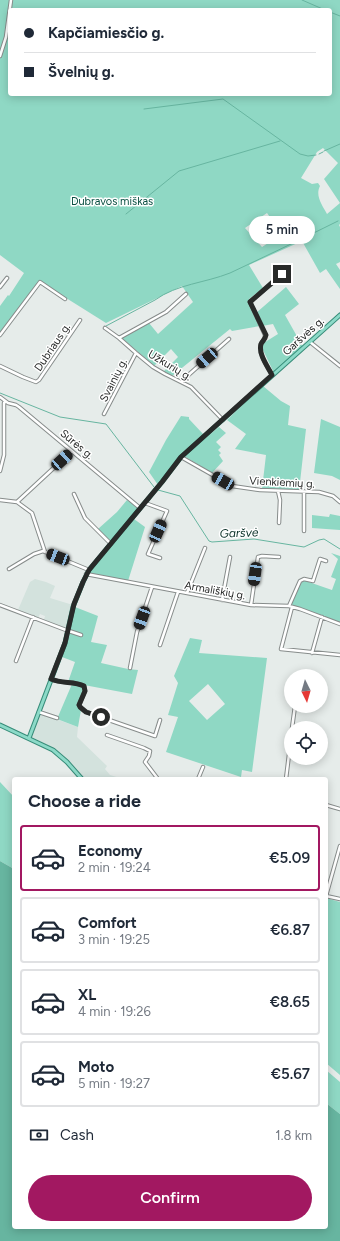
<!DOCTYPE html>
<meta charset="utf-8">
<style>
body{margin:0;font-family:Figtree,sans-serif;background:#f6f6f7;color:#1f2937;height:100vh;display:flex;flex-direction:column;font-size:15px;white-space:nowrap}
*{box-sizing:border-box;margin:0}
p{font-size:13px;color:#747a83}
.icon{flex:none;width:22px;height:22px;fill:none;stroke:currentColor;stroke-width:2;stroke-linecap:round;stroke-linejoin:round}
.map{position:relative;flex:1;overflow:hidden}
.panel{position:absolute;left:12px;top:777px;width:316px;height:452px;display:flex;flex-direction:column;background:#fff;border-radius:4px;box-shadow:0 2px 10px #0003}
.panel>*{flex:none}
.banner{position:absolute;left:8px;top:8px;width:324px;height:88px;border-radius:4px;box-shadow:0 2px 10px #0003;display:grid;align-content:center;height:88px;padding:0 16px;background:#fff}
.needle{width:26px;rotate:175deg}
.fabs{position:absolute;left:284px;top:669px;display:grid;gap:8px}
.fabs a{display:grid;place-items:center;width:44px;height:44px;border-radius:50%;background:#fff;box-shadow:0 2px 10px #0003;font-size:20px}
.end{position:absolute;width:18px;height:18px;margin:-9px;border:5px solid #282a29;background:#fff;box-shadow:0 0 0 2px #fff}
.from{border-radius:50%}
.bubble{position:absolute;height:28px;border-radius:14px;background:#fff;box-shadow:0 2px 10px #0003;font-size:13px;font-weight:600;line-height:28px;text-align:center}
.car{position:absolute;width:12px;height:24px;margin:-12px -6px;border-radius:5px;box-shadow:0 0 3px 1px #0007;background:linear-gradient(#222 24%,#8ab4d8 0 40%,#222 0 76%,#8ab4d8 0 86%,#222 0)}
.banner b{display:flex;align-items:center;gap:14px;height:38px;font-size:15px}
.banner b+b{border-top:1px solid #e0e1e3}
.banner i{width:10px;height:10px;background:#1f2937}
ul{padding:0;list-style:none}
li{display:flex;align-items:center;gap:12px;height:66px;margin:0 8px 6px;padding:0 8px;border:2px solid #e0e1e3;border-radius:4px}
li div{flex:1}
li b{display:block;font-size:15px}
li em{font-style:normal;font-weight:600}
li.current{border-color:#a21861}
li>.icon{width:36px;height:36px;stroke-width:1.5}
h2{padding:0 16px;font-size:18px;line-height:48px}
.pay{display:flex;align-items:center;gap:10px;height:44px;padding:0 16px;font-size:15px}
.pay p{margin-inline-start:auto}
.primary-button{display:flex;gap:8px;margin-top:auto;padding:8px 16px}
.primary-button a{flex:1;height:46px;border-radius:24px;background:#a21861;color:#fff;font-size:16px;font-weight:600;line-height:46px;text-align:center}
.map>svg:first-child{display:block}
.built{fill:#d3e2dd}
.green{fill:#8fd8c4;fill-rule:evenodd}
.water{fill:#67b5a0}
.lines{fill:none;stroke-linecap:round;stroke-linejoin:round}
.stream{stroke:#67b5a0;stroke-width:1}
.minor-casing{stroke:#878c8b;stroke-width:4.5}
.major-casing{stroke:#378c79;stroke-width:5}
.minor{stroke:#fff;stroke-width:2.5}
.major{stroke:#8cdac8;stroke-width:3}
.route{stroke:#282a29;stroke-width:5}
.labels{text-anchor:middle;stroke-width:3;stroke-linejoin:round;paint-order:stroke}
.park-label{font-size:11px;fill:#084e40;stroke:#fff}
.street-label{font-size:11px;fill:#282a29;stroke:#fff}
.water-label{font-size:12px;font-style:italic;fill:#0b3128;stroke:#fff}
</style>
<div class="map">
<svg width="340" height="1241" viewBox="0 0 340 1241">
<rect width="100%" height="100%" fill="#e6ecea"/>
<!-- built -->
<path class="built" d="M35 579 46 582 55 586 50 598 73 605 67 628H65L44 620 45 616 40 614 38 618 18 610 30 582Z
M39 714H42L78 727 77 737 107 766 105 769 110 775 123 779H84L72 765 53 748 32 737 31 735Z"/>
<!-- green -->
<path class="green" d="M0 0H340V224L339 225 340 227V262L336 264 340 270V289L326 269 320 273 302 241 249 265 263 288 249 299 260 326 232 331 230 329 172 376 163 372 178 357 171 349 154 366 122 338 149 323 158 334 193 302 182 286 106 323 39 281 0 333V306L8 295 9 296 24 273 0 255ZM10 10H330V94H10ZM323 148 338 163 324 179 340 203 327 214C322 205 315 196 320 186L318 183 312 184 301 178 317 152ZM267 213 282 234 262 247 245 228Z
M286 287 299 304 285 315 303 347 274 373 263 350 262 344 278 334 273 324 262 326 256 313Z
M263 386 281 401 290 406 288 425 306 429 299 491 262 489 266 455 235 449 246 434 227 420Z
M181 416 189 417V419L204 435 183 452 175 461 158 485 149 472 166 440Z
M321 419 340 427V480L332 476 314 473Z
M219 427 226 433 216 442 221 447 218 450 221 453 219 455 223 461 212 473 184 456Z
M127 500 137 507V510L111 542 98 529 117 512Z
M330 514 340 516V530L312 528V515L329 517Z
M134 519 145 527 128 581 90 573V572Z
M331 553 340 556V623L291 605 301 582 303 580C313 583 322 587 332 590L336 579 331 577 338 559Z
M75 607 98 616 91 642 107 645 101 663 128 669 138 670 132 694 68 682 75 662 62 657 70 634 72 619Z
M190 638 202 640 199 653 267 658 252 772 242 770 241 777 166 752 178 717 168 715 178 683 174 676ZM208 684 225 704 207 720 189 701Z
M72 684 82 686 84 688C83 696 76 703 81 710L78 727 57 719Z
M0 782 14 797V869L0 861Z
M326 898 340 902V1075L326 1063Z
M326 1070 340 1082V1114L326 1103Z"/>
<!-- water -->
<path class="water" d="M260 222a5 5 0 1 1 10 0a5 5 0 1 1-10 0Z
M0 861 14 869V1227H326V1103L340 1114V1241H0Z"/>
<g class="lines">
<!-- stream -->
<path class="stream" d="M302 0 325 10
M330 12 340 16
M144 109 223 99 300 154 308 156 316 155
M324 151 340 144
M319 154 323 152
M126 214 179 171 280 141
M106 326 155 300C177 284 205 283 230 273 266 256 302 239 338 221
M0 393 60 417 106 424 154 487
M158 490 180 496 209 541 212 542 254 539 304 547 319 540 324 539 340 549"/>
<!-- minor casing -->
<g class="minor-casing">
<path id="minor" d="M0 56 6 37 11 0
M0 287 7 278
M105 328 119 338 136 353 153 367 165 374 191 387 223 420
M0 335 40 282 65 299
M119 338 166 312 186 294
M310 342 340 366
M0 366 23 377 36 382 39 380 80 320
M272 375C268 367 258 354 261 344 263 340 265 340 265 335L250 302 290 268
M182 382 185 378 229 339
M0 397 8 403 16 405 19 407 140 508
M104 414 136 353
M181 457 232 486 260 490 319 492 333 496 340 502
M0 471 4 455V403L5 402
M278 491 280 500 279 523
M74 494 85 518 111 544
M0 500 17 502 32 513 45 552
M17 502 72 451
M145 503 167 511 148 554 160 558
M304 531V492
M9 569 34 554 43 551 89 570
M86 574 251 605 289 606 300 609 340 624
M187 593 205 548
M222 600 230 557
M0 605 66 630 81 635
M251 605 258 557 262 556 279 557
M289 606 300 581 304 579 313 581 320 559 326 561
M292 607 281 649 340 655
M160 645 178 592
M312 653 322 617
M16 661 33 617
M130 668 137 632 152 587
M299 676V675
M51 679C62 684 74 681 84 686L85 691 79 705 82 709 86 712 155 736 160 720
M39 712 57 718
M292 728 295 706
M107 735 144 748 150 751 149 756 145 762 158 779
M198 779 203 767
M286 779 291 738
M326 805 340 809
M326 896 340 846
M326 896 340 899"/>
</g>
<!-- major casing -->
<g class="major-casing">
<path id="major" d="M0 725 53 750 67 762 82 779
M29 738 65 643 73 607 83 582 89 570 162 482 181 457 340 315"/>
</g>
<!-- minor -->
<use href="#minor" class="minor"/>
<!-- major -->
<use href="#major" class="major"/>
</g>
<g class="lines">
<!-- route -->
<path class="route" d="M101 717 86 712 80 707 79 705 85 691 84 686C74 681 62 684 51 679L65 643 74 604 83 582 89 570 162 482 181 457 272 375C268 367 258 354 261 344 263 340 265 340 266 335L250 302 282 274"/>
</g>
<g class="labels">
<!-- park labels -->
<g class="park-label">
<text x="112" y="205">Dubravos miškas</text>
</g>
<!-- street labels -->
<g class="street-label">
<text transform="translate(303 336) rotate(-42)" y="4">Garšvės g.</text>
<text transform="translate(52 347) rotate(-56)" y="4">Dubriaus g.</text>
<text transform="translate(170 365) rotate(31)" y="4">Užkurių g.</text>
<text transform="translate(113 380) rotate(-63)" y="4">Svainių g.</text>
<text transform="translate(77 444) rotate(40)" y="4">Sūrės g.</text>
<text transform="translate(282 482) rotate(3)" y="4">Vienkiemių g.</text>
<text transform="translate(215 590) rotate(10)" y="4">Armališkių g.</text>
</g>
<!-- water labels -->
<g class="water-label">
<text transform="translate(239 533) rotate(-2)" y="4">Garšvė</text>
</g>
</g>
</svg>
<div class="fabs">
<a><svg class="needle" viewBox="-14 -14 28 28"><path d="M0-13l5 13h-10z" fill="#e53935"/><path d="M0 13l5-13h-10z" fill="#747a83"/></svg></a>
<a><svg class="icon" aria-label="locate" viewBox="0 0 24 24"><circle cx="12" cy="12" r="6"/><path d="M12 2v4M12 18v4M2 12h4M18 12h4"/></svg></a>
</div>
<i class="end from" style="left:101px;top:717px"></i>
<i class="end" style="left:282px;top:274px"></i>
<div class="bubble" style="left:249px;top:216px;width:66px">5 min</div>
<i class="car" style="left:207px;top:358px;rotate:229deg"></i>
<i class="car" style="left:62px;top:460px;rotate:48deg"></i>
<i class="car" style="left:223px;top:481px;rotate:300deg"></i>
<i class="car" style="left:158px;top:531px;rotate:24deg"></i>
<i class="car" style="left:58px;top:557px;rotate:291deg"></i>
<i class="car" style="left:255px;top:574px;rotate:188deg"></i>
<i class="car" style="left:142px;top:618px;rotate:200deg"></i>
<div class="banner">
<b><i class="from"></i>Kapčiamiesčio g.</b>
<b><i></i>Švelnių g.</b>
</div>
<section class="panel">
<h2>Choose a ride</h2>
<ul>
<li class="current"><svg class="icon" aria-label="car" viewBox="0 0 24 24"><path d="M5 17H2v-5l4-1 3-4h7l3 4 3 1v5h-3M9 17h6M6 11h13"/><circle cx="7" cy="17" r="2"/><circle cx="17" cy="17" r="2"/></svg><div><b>Economy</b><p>2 min · 19:24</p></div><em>€5.09</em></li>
<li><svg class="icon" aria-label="car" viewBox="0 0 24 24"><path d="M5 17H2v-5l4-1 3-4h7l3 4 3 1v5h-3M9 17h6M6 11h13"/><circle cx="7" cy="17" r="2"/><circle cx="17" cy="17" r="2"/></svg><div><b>Comfort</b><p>3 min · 19:25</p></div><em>€6.87</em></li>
<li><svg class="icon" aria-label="car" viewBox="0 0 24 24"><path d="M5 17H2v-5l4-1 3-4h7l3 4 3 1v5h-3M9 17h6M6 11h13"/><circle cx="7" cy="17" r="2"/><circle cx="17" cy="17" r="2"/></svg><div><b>XL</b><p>4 min · 19:26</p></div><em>€8.65</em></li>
<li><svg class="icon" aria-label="car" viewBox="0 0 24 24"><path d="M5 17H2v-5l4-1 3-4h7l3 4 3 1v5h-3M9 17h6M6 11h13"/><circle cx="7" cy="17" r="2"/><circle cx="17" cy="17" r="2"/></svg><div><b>Moto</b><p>5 min · 19:27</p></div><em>€5.67</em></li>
</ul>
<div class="pay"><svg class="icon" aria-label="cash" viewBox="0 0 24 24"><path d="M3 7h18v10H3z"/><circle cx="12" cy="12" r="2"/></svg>Cash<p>1.8 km</p></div>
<div class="primary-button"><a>Confirm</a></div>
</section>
</div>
